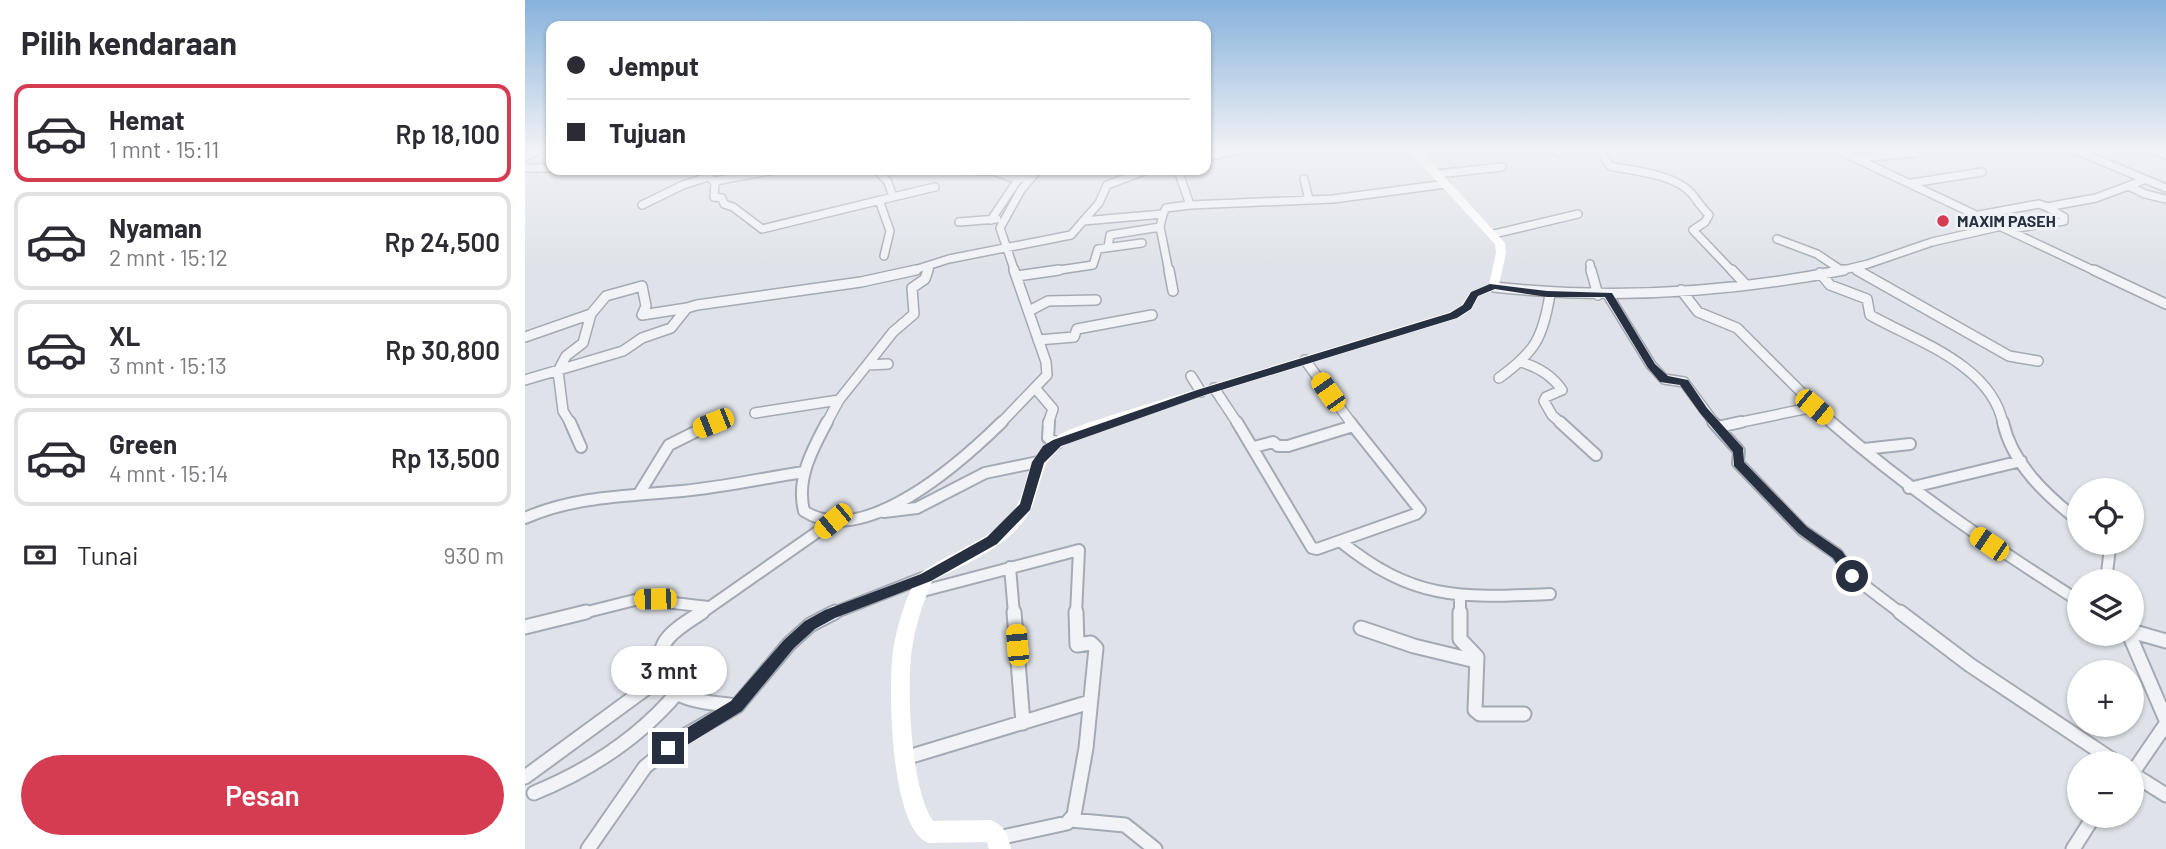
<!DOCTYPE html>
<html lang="id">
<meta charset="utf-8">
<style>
body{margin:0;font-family:Barlow,sans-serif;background:#f7f7f7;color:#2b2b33;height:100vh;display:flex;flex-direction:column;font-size:26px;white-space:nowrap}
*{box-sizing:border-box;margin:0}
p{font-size:23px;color:#7c7c81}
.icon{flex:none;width:38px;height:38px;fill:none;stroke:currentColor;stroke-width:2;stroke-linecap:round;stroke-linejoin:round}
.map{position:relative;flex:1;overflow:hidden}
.sheet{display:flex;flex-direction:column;background:#fff;width:525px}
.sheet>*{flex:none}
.guide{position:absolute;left:21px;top:21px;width:665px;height:154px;border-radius:14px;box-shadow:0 2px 5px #0004;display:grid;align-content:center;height:154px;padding:0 21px;background:#fff}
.buttons{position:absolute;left:1542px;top:478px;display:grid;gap:14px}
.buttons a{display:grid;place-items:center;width:77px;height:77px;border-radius:50%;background:#fff;box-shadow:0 2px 5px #0004;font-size:35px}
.end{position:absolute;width:32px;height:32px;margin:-16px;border:9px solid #273041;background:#fff;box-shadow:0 0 0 4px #fff}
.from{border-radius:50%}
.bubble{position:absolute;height:49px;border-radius:24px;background:#fff;box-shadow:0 2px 5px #0004;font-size:23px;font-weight:600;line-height:49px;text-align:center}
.car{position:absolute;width:21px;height:42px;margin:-21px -10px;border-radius:9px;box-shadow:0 0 5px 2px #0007;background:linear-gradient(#f5c518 24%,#345 0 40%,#f5c518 0 76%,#345 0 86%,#f5c518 0)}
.guide b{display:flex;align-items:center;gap:24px;height:66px;font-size:26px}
.guide b+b{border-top:2px solid #e1e1e2}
.guide i{width:18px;height:18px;background:#2b2b33}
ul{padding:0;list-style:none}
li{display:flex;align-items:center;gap:21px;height:98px;margin:0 14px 10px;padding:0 7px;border:4px solid #e1e1e2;border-radius:14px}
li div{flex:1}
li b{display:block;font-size:26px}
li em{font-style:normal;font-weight:600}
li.on{border-color:#d63c51}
li>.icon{width:63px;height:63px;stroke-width:1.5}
h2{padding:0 21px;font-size:32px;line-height:84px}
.pay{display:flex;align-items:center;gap:18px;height:77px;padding:0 21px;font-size:26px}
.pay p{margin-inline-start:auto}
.button{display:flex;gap:14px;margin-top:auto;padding:14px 21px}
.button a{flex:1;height:80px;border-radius:42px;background:#d63c51;color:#fff;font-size:28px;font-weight:600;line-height:80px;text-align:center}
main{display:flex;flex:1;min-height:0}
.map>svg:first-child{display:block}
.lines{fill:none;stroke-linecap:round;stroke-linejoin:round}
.street-far3-casing{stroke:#a4aab3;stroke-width:10}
.street-far2-casing{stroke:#a4aab3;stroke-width:12}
.street-far1-casing{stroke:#a4aab3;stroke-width:14}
.street-casing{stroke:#a4aab3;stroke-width:17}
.street-far3{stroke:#f2f3f7;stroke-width:7}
.street-far2{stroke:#f2f3f7;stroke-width:9}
.street-far1{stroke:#f2f3f7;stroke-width:10}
.street{stroke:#f2f3f7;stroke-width:13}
.secondary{fill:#fff;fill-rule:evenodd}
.route{fill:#273041}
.poi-dot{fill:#d63c51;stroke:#eef2f6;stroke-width:2.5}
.labels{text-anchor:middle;stroke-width:6;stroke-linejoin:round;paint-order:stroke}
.far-poi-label{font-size:16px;font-weight:bold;fill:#273041;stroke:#eef2f6;text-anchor:start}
</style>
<main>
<section class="sheet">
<h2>Pilih kendaraan</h2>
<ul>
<li class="on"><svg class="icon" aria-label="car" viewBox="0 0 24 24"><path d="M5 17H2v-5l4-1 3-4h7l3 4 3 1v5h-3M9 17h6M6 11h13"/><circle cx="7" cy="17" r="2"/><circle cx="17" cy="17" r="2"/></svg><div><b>Hemat</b><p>1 mnt · 15:11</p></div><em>Rp 18,100</em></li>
<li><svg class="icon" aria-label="car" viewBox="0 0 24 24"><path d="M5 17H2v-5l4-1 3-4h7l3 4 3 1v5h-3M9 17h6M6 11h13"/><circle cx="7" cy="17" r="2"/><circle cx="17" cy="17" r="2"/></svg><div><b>Nyaman</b><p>2 mnt · 15:12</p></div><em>Rp 24,500</em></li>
<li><svg class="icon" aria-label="car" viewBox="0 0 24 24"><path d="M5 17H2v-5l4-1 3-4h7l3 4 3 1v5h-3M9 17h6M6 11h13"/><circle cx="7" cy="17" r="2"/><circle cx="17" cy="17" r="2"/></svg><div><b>XL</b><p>3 mnt · 15:13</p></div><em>Rp 30,800</em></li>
<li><svg class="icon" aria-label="car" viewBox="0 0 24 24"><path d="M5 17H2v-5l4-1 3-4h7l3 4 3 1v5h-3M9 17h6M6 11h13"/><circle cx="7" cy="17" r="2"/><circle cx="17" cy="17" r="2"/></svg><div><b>Green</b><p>4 mnt · 15:14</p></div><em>Rp 13,500</em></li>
</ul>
<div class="pay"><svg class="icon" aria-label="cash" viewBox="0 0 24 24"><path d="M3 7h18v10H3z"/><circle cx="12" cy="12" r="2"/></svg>Tunai<p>930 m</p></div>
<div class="button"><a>Pesan</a></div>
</section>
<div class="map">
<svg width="1641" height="849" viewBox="0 0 1641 849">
<rect width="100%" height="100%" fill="#dfe3e9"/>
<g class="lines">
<!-- street-far3 casing -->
<g class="street-far3-casing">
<path id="street-far3" d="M1029 149 1035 153
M1074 149 1085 166C1109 171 1150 174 1167 194 1173 202 1177 208 1184 215L1180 222 1168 230 1208 272
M1311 149 1572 272
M1548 149 1641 188
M1621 149 1641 155
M0 157 17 149
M681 157 717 149
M1334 158 1390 153
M0 168H26
M186 170 183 177 190 182 189 197 197 198 199 204 208 207 237 229 368 197 363 182 352 170
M434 170 468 171 485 177 504 179
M653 170 665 205 808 199 921 184
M913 174 977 167
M779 179 784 200
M190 181 249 170
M1387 183 1457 172
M1604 186 1620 194 1641 199
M368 197 410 187
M354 200 365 231 359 256
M117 205 158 185 183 177
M1454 215 1514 204 1522 207
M466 220 494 178 503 170
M558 221 638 214 641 208 665 205
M434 222 472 219
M635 227 644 272
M1485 229 1539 221V217L1522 207 1571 198 1619 180
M969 234 1053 214
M1252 239 1292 254 1316 270
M583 247 585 235 635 227 638 214
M1065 264 1066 272
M1328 268 1335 272
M383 272 424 259 546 235 574 203 582 185 622 170
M403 272 405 266
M490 272 475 228 496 190 513 170
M521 272 568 265 573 249 617 243
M1310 272 1343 264 1407 242 1477 226"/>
</g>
<!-- street-far2 casing -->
<g class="street-far2-casing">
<path id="street-far2" d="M644 270 648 291
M1066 270 1073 295
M1207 270 1221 285
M1332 270 1484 356 1513 361
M1569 270 1641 304
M1295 273 1305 285 1342 299 1345 315C1391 341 1467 365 1478 424
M492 276 534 270
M969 287C1087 300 1203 293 1319 270
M1156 290 1173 312 1212 328 1308 424
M1083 295 1126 365 1139 379 1159 382 1190 424
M504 311 523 301 571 300
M0 337 66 314
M513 340 549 337 552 329 627 315
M780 360 827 424
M996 362C1013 367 1027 375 1037 390L1021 397 1019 401 1027 415 1037 424
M342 365 368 332 389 314 387 288 400 279 403 270
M666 376 676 392
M974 378C1010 352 1018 338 1025 294
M0 380 98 351 117 338 146 328 162 308 172 305 336 282 391 270
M689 388 713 424
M511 389 528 409 523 424
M314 400 342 365 363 364
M230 413 314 400 301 424
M46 424 38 411 33 371 41 356 58 343 66 314 81 296 117 286 121 306 117 315 162 308
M475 424 522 375 521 362 489 270
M1207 424 1289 407"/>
</g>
<!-- street-far1 casing -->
<g class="street-far1-casing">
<path id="street-far1" d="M45 422 56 447
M302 422C287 450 271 479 279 511 339 550 436 462 477 422
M524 422 523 438 532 443
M712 422 787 548 792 549 891 514 895 510 825 422
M1035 422 1071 455
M1188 422 1214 451 1213 463 1277 530 1312 554 1327 576 1377 614
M1306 422C1385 491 1466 545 1554 601
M1478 422C1487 464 1522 496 1554 521
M1193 427 1216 422
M729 447 748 442 753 446H763L828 426
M1339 449 1385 444
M1384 488 1496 461
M115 492 144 445 188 423
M359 512 392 508 460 473 513 462
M0 518C50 496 104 496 157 491 198 487 239 478 279 472
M815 541C889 601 935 598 1025 594
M1581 542 1585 548 1581 581
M485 567 489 614
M394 592 554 550 551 614
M935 596V614
M54 614 114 599 183 607
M175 614 308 521
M306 614 400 577"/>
</g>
<!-- street casing -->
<g class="street-casing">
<path id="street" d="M177 612C154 628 123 642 142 674 145 680 148 689 153 693 163 702 198 704 212 706
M489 612 498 723
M935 612V639L952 657 950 710 955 714H999
M1375 612 1445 665 1592 763
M0 627 61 612
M836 628 889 646 951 661
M1606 631 1641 641
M1604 634 1641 720
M380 758 565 702
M1606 773 1641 795
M1606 775 1641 724
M0 777 142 673
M9 793C65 770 113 739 152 693
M546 820 600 825 630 849
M473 838 542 823 549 815 561 748 571 648 566 643 552 645 551 612
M63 849 120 767 154 739 212 706 264 644 285 625 310 612
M1548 849 1569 816"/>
</g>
<!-- street-far3 -->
<use href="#street-far3" class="street-far3"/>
<!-- street-far2 -->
<use href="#street-far2" class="street-far2"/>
<!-- street-far1 -->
<use href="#street-far1" class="street-far1"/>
<!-- street -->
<use href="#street" class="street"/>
<!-- secondary -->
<path class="secondary" d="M882 149H891L899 154 980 243 981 253 973 289 954 296 946 310 933 318 597 421C569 431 528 441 518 472 512 490 510 507 498 522 475 550 439 565 407 581 398 603 390 626 387 649 381 687 386 791 408 821L466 820C480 826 483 835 486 849H464L462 842 403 843C365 827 363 688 368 651 372 626 380 598 393 576 397 568 456 541 469 530 477 523 486 516 491 507 502 489 501 465 516 449 533 430 564 423 587 415L925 312 937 305 945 292 964 285 971 253 970 244Z"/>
</g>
<!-- sky -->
<linearGradient id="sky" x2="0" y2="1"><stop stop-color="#87b2dc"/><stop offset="0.56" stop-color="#f1f2f5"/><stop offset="1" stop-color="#f1f2f5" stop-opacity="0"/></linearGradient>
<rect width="1641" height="267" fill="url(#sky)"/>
<!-- route -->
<path class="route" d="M965 284 1022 291 1087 293 1130 364 1143 376 1163 380 1182 408 1218 448 1219 462 1282 527 1317 551 1334 576 1332 580H1322L1308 558 1273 533 1209 466 1208 452 1175 413 1155 385 1135 382 1123 368 1080 297H1022L970 289 953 296 946 309 932 318 680 395 536 446 519 463 505 510 472 544 406 581 310 618 290 629 269 648 217 711 149 753 143 755 137 753 135 748 137 743 206 701 259 640 280 621 300 610 396 574 462 537 495 504 507 462 518 446 528 440 672 390 925 313 938 305 946 292Z"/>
<!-- markers -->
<circle class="poi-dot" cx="1418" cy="221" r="7"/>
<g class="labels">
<!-- far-poi labels -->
<g class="far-poi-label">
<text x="1432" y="227">MAXIM PASEH</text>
</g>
</g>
</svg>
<div class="buttons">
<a><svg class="icon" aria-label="locate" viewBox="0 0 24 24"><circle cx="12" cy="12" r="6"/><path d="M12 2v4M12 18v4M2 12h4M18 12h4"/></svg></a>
<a><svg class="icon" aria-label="layers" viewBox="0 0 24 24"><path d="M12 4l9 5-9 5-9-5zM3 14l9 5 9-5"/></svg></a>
<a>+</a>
<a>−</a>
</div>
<i class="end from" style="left:1327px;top:576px"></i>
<i class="end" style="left:143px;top:748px"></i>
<div class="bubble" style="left:86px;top:646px;width:116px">3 mnt</div>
<i class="car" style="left:803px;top:392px;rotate:325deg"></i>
<i class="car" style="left:1289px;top:407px;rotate:130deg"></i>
<i class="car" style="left:188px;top:423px;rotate:248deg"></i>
<i class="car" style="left:308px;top:521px;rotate:230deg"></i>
<i class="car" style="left:1464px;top:544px;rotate:304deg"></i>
<i class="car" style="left:130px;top:599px;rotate:269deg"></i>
<i class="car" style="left:492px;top:645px;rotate:355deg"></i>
<div class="guide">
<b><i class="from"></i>Jemput</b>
<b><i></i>Tujuan</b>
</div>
</div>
</main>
